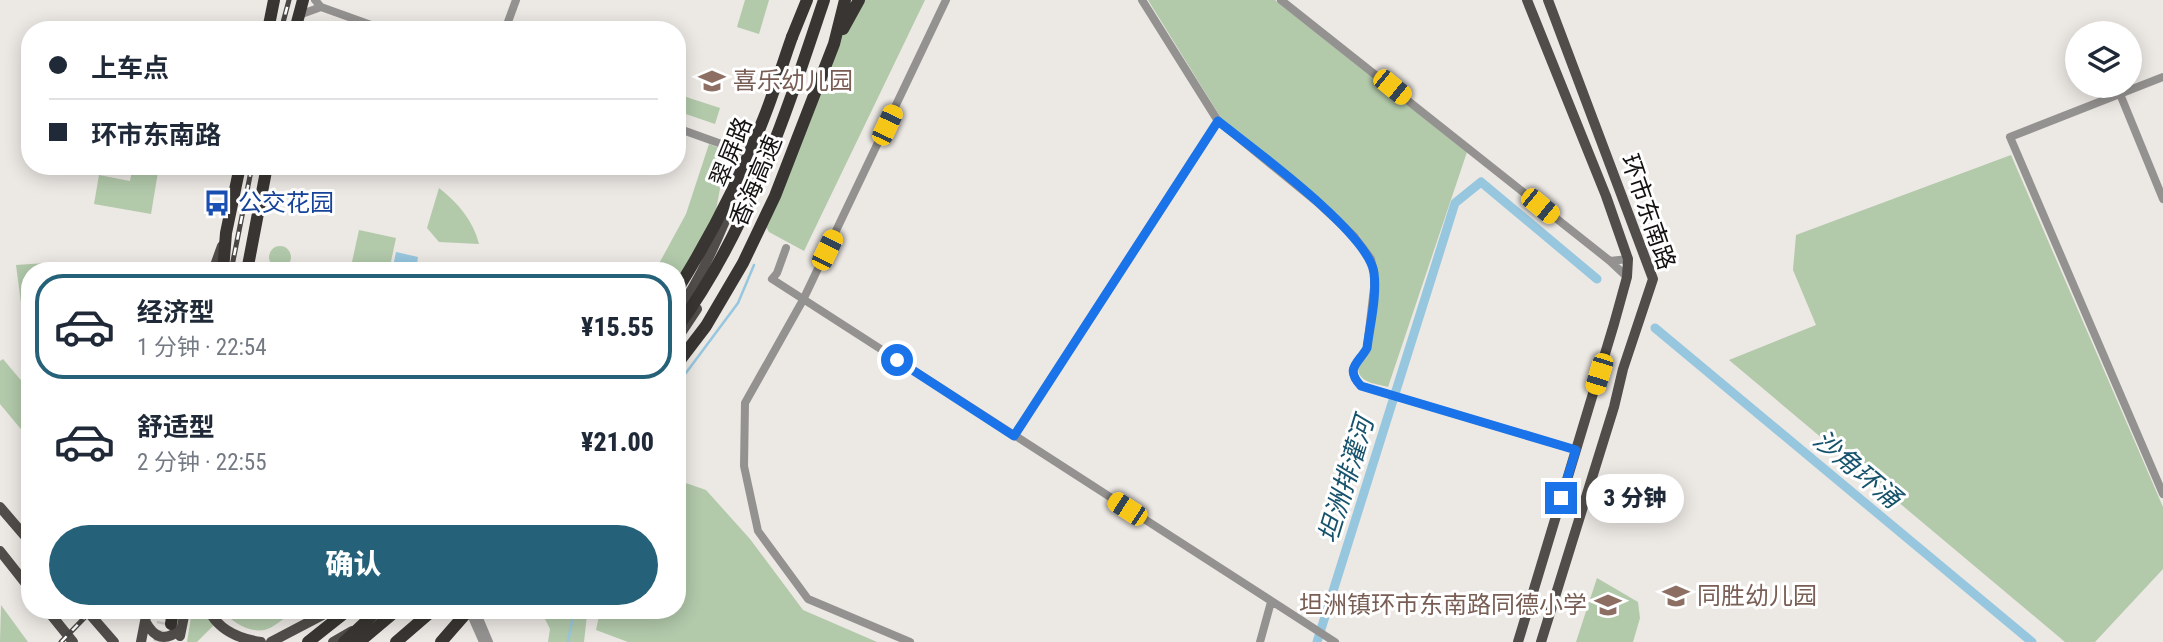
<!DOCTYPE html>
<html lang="zh">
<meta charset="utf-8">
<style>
body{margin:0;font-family:"Roboto Condensed","Noto Sans SC",sans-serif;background:#f6f6f7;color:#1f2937;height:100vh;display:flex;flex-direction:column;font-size:26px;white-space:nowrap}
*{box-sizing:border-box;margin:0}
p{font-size:23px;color:#747a83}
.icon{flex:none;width:38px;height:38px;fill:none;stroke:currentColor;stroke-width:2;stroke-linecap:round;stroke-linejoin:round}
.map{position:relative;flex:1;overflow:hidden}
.drawer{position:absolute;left:21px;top:262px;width:665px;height:357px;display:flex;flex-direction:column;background:#fff;border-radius:28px;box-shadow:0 4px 18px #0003}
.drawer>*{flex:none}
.guide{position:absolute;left:21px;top:21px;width:665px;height:154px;border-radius:28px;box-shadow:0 4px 18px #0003;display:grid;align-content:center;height:154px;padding:0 28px;background:#fff}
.buttons{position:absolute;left:2065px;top:21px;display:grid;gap:14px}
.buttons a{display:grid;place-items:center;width:77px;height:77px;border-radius:50%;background:#fff;box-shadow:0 4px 18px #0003;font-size:35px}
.end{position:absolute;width:32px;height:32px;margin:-16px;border:9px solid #1a73e8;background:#fff;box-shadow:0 0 0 4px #fff}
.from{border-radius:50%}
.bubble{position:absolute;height:49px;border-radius:24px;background:#fff;box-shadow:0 4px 18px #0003;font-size:23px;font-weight:800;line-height:49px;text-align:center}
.car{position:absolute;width:21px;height:42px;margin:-21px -10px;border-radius:9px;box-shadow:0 0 5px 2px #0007;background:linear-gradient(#f5c518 24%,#345 0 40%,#f5c518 0 76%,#345 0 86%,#f5c518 0)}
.guide b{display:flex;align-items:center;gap:24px;height:66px;font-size:26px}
.guide b+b{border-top:2px solid #e0e1e3}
.guide i{width:18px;height:18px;background:#1f2937}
ul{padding:12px 0 0;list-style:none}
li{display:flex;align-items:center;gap:21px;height:105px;margin:0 14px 10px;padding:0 14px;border:4px solid transparent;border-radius:28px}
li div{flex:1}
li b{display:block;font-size:26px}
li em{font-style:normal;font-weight:800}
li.selected{border-color:#256179}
li>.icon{width:63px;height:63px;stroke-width:1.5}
.action{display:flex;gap:14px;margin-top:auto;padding:14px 28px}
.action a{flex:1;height:80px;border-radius:42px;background:#256179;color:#fff;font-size:28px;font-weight:800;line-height:80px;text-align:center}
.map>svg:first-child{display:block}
.green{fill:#b2c9aa}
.water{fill:#97c7df}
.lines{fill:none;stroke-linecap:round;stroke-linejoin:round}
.stream{stroke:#97c7df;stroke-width:2.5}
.canal{stroke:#97c7df;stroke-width:9}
.highway-tunnel{stroke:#cbc8c4;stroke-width:12;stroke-dasharray:12 6;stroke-linecap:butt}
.minor{stroke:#949291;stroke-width:8}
.major{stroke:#504d4a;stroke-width:10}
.highway{stroke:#383532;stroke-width:12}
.rail-casing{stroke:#494745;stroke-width:5}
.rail{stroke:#fff;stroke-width:2.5;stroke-dasharray:8;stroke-linecap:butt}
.highway-bridge{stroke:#383532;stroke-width:12}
.route{stroke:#1a73e8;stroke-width:9}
.labels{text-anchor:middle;stroke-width:6;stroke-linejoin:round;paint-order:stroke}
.education-label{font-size:24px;fill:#785e54;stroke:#fff;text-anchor:start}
.street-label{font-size:24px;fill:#131210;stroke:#fff}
.transit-label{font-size:24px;fill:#164399;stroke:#fff;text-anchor:start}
.water-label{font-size:26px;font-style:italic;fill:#17536c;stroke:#fff}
</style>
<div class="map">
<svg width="2163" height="642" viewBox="0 0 2163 642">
<rect width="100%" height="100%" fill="#ece8e4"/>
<!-- green -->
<path class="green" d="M745 0H769L759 34 737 27Z
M856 0H925L804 251 769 232 766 227Z
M1148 0H1275L1467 152 1388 387C1374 383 1357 383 1358 365L1365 358 1373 257 1359 235 1221 118Z
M677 94 720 108 715 124 677 111Z
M709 144 727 151 711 237 677 290V271H655L686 214Z
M2011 155 2163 507V569L2095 642H2065L1729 360 1816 325 1793 270 1796 235Z
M133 166H159L151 214 94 204 99 175 130 181Z
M439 188C458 203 473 220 479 244L439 242 427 228Z
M359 230 396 238 389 271H350Z
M269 257a11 11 0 1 1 22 0a11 11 0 1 1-22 0Z
M46 263 45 271H30V327L24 326 16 265Z
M3 359 30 391V440L0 404V361Z
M677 480 706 490 750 539 803 610 877 642H628L596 630 600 611H677Z
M1597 578 1638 602 1640 618 1633 642H1576Z
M1 605 28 642H0Z
M192 611H205L214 625 197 642H187Z
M223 611H294C286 616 278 624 270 628 253 636 233 623 223 611Z
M587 615 584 642H548L550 629 544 617Z"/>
<!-- water -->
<path class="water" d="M396 252 418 257 416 271H392Z"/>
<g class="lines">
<!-- stream -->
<path class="stream" d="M677 385 738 303 754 265
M568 642 574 611"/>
<!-- canal -->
<path class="canal" d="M1655 328 2032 642
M1317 642 1455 203 1481 182 1597 279"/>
<!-- highway-tunnel -->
<path class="highway-tunnel" d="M159 642 163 622"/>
<!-- minor -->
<path class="minor" d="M315 0 321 7 385 30
M1142 0 1218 121 1318 203 1355 237 1371 259 1374 273V288L1367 348C1359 363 1344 368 1361 386L1576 450
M1281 0 1610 261
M299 15 321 7
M505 30 516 0
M2163 77 2010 137 2163 494
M2120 94 2163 199
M677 128 752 155
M786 248 777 273 772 279 1335 642
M1627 277 1610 261 1628 259
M1014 436 1218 121
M466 611 471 615 483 642
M476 611 489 642
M910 642 808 599 758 531 744 466 745 403 803 300 946 0
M1260 642 1271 602"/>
<!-- major -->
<path class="major" d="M213 271 222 246
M677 313C703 275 721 232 738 189
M677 339 697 309
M0 507 30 542
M0 551 30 589
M48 611 73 642
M87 611 114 642
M209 611C220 631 239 639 261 642
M145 621C155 639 165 642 181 629
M180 636 185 611
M141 642 147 611
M271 642 330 611
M333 642 352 631
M1518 642 1614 324 1627 277 1628 259 1606 196 1527 0
M1541 642 1614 407 1623 369 1653 279 1548 0"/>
<!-- highway -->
<path class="highway" d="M843 29 859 0
M268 30 274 0
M295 30 303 0
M792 37 807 0
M223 271 226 233 240 166
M247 271 267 166
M677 328C749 229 786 114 824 0
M677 364 706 326 743 263 775 196 834 44 845 0
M171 624 173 611
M359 642 396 611
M396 642 432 611"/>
<!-- rail casing -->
<g class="rail-casing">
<path id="rail" d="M281 30 289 0
M231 271 252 166
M61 642 91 611"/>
</g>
<!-- rail -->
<use href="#rail" class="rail"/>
<!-- highway-bridge -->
<path class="highway-bridge" d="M677 290C711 236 740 179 763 120 774 93 782 65 792 37
M308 642 347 611
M344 642 377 611
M441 642 468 611"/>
</g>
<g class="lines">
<!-- route -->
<path class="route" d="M897 360 1014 436 1218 121C1253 149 1369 233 1374 273 1377 297 1370 324 1367 348 1359 363 1344 368 1361 386L1576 450 1561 498"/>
</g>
<!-- icons -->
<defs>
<g id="school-bare" transform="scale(2.1)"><path d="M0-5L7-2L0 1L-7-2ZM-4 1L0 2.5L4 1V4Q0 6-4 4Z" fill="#8d6e63" stroke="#fff" stroke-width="2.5" paint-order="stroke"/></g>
<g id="bus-bare" transform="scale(2.1)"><path d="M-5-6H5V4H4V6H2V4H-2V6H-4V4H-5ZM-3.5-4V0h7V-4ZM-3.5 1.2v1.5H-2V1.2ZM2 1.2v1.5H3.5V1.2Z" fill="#1a4fb4" stroke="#fff" stroke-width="2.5" paint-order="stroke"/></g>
</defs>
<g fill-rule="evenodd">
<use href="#school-bare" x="712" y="81"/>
<use href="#bus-bare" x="217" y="203"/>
<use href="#school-bare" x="1676" y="596"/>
<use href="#school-bare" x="1608" y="605"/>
</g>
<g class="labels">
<!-- education labels -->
<g class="education-label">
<text x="733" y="89">喜乐幼儿园</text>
<text x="1697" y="604">同胜幼儿园</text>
<text x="1587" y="613" text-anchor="end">坦洲镇环市东南路同德小学</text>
</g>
<!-- street labels -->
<g class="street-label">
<text transform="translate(731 152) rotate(-68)" y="8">翠屏路</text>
<text transform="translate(756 181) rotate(-67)" y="8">香海高速</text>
<text transform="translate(1648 212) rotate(71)" y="8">环市东南路</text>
</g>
<!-- transit labels -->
<g class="transit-label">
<text x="238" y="211">公交花园</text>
</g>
<!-- water labels -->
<g class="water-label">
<text transform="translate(1857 469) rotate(40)" y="9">沙角环涌</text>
<text transform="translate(1346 480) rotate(-73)" y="9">坦洲排灌河</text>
</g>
</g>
</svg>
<div class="buttons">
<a><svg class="icon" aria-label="layers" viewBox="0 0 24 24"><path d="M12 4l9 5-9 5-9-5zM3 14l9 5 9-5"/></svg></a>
</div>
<i class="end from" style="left:897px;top:360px"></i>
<i class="end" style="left:1561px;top:498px"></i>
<div class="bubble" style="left:1586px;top:474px;width:98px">3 分钟</div>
<i class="car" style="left:1392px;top:87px;rotate:129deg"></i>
<i class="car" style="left:887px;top:125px;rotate:25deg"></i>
<i class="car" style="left:1540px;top:206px;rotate:129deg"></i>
<i class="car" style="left:827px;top:250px;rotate:26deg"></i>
<i class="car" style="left:1599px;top:374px;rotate:197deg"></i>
<i class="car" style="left:1127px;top:509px;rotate:303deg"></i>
<div class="guide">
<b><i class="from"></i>上车点</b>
<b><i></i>环市东南路</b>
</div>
<section class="drawer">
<ul>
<li class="selected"><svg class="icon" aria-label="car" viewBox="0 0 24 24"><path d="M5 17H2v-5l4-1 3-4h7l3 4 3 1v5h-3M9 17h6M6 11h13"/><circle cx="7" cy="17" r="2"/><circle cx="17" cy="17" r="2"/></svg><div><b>经济型</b><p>1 分钟 · 22:54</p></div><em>¥15.55</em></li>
<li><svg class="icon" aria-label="car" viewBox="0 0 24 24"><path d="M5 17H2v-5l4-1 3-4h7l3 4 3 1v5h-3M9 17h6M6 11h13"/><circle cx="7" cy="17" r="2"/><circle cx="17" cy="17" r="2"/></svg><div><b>舒适型</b><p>2 分钟 · 22:55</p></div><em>¥21.00</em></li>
</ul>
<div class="action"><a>确认</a></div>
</section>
</div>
